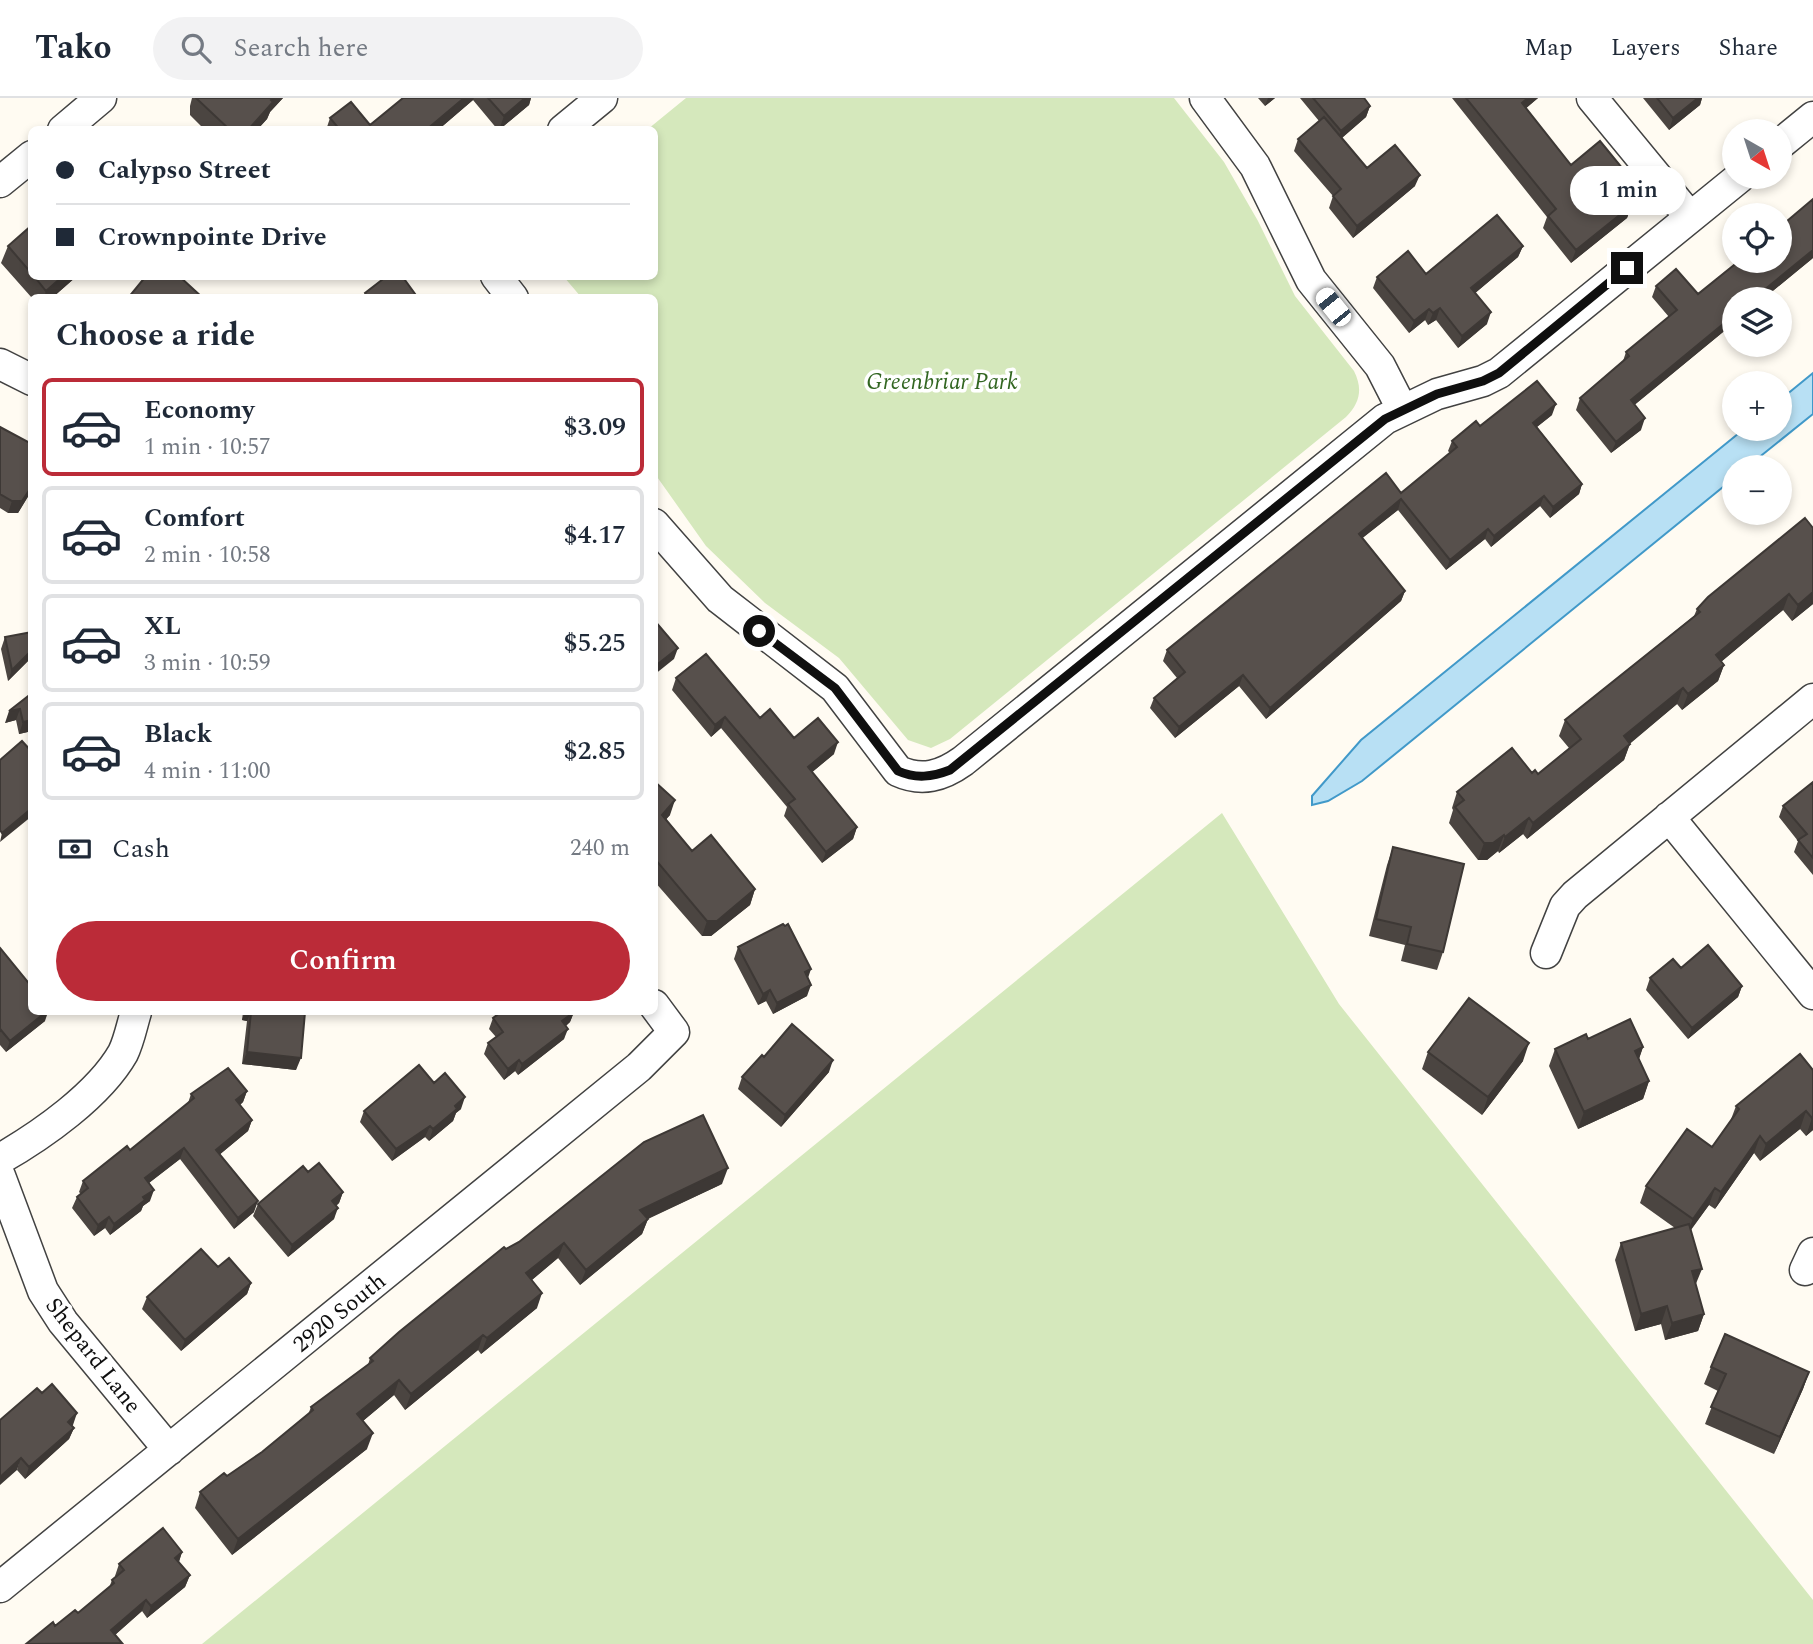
<!DOCTYPE html>
<meta charset="utf-8">
<style>
body{margin:0;font-family:Spectral,serif;background:#f2f2f3;color:#1f2937;height:100vh;display:flex;flex-direction:column;font-size:26px;white-space:nowrap}
*{box-sizing:border-box;margin:0}
p{font-size:23px;color:#747a83}
.icon{flex:none;width:38px;height:38px;fill:none;stroke:currentColor;stroke-width:2;stroke-linecap:round;stroke-linejoin:round}
.map{position:relative;flex:1;overflow:hidden}
.side{position:absolute;left:28px;top:196px;width:630px;height:721px;display:flex;flex-direction:column;background:#fff;border-radius:10px;box-shadow:0 4px 10px #0003}
.side>*{flex:none}
.banner{position:absolute;left:28px;top:28px;width:630px;height:154px;border-radius:10px;box-shadow:0 4px 10px #0003;display:grid;align-content:center;height:154px;padding:0 28px;background:#fff}
.needle{width:46px;rotate:141deg}
.fabs{position:absolute;left:1722px;top:21px;display:grid;gap:14px}
.fabs a{display:grid;place-items:center;width:70px;height:70px;border-radius:50%;background:#fff;box-shadow:0 4px 10px #0003;font-size:35px}
.end{position:absolute;width:32px;height:32px;margin:-16px;border:9px solid #0f0f0f;background:#fff;box-shadow:0 0 0 4px #fff}
.from{border-radius:50%}
.bubble{position:absolute;height:49px;border-radius:24px;background:#fff;box-shadow:0 4px 10px #0003;font-size:23px;font-weight:600;line-height:49px;text-align:center}
.car{position:absolute;width:21px;height:42px;margin:-21px -10px;border-radius:9px;box-shadow:0 0 5px 2px #0007;background:linear-gradient(#fff 24%,#345 0 40%,#fff 0 76%,#345 0 86%,#fff 0)}
.banner b{display:flex;align-items:center;gap:24px;height:66px;font-size:26px}
.banner b+b{border-top:2px solid #e0e1e3}
.banner i{width:18px;height:18px;background:#1f2937}
ul{padding:0;list-style:none}
li{display:flex;align-items:center;gap:21px;height:98px;margin:0 14px 10px;padding:0 14px;border:4px solid #e0e1e3;border-radius:10px}
li div{flex:1}
li b{display:block;font-size:26px}
li em{font-style:normal;font-weight:600}
li.selected{border-color:#bb2b38}
li>.icon{width:63px;height:63px;stroke-width:1.5}
h2{padding:0 28px;font-size:32px;line-height:84px}
.pay{display:flex;align-items:center;gap:18px;height:77px;padding:0 28px;font-size:26px}
.pay p{margin-inline-start:auto}
.primary-button{display:flex;gap:14px;margin-top:auto;padding:14px 28px}
.primary-button a{flex:1;height:80px;border-radius:42px;background:#bb2b38;color:#fff;font-size:28px;font-weight:600;line-height:80px;text-align:center}
header{display:flex;align-items:center;gap:42px;box-sizing:border-box;height:98px;padding:0 35px;background:#fff;border-bottom:2px solid #e0e1e3}
header strong{font-size:33px}
nav{display:flex;gap:38px;margin-inline-start:auto;font-size:24px}
.search{width:490px;height:63px;background:#f2f2f3;display:flex;align-items:center;gap:18px;box-sizing:border-box;padding:0 24px;border-radius:38px;color:#747a83;font-size:26px}
.map>svg:first-child{display:block}
.green{fill:#d5e8bc}
.water{fill:#b8e0f4;stroke:#4199c9;stroke-width:2}
.lines{fill:none;stroke-linecap:round;stroke-linejoin:round}
.minor-casing{stroke:#424242;stroke-width:33}
.minor{stroke:#fff;stroke-width:30}
.wall{fill:#4b4541}
.shaded-wall{fill:#3d3835}
.building{fill:#57504c;stroke:#3d3835;stroke-width:2}
.route{stroke:#0f0f0f;stroke-width:9}
.labels{text-anchor:middle;stroke-width:7;stroke-linejoin:round;paint-order:stroke}
.park-label{font-size:23px;font-style:italic;fill:#326621;stroke:#fff}
.street-label{font-size:23px;fill:#0f0f0f;stroke:#fff}
</style>
<header>
<strong>Tako</strong>
<div class="search"><svg class="icon" aria-label="search" viewBox="0 0 24 24"><circle cx="10" cy="10" r="6"/><path d="M15 15l6 6"/></svg>Search here</div>
<nav><a>Map</a><a>Layers</a><a>Share</a></nav>
</header>
<div class="map">
<svg width="1813" height="1546" viewBox="0 0 1813 1546">
<rect width="100%" height="100%" fill="#fffbf2"/>
<!-- green -->
<path class="green" d="M686 0H1174L1224 64 1258 123 1295 198 1354 273C1363 291 1360 305 1346 319L950 641 931 650 908 642 839 560 765 505 706 448 655 376V325L657 324 654 317V200L581 199 564 179 654 178V32L648 31Z
M1222 715 1339 906 1813 1502V1546H202Z"/>
<!-- water -->
<path class="water" d="M1813 275V316L1747 369H1734V380L1362 683 1328 703 1312 707V698L1361 642 1744 331H1780V302Z"/>
<g class="lines">
<!-- minor casing -->
<g class="minor-casing">
<path id="minor" d="M1205 0 1255 68 1311 182 1380 268 1402 311
M1592 0 1690 119
M63 32 101 0
M563 32 602 0
M1780 46 1813 19
M0 84 32 58
M496 178 513 200
M0 266 32 282
M654 426 720 501 835 590 898 673C922 684 942 678 963 663L1385 321 1437 296 1483 283 1499 275 1740 79
M1669 719 1813 896
M1546 855 1565 808 1575 797 1813 601
M0 1061C42 1037 99 997 123 955 129 943 132 927 136 914
M0 1078 43 1193 63 1224 169 1352
M1805 1172 1813 1155
M0 1489 639 969 674 934 654 907"/>
</g>
<!-- minor -->
<use href="#minor" class="minor"/>
</g>
<!-- wall -->
<path class="wall" d="M192 0H283L270 14 267 21 257 32H205L190 17V8Z
M403 0H531L529 7 499 32H498L473 2 438 32H326L330 20 370 27Z
M1258 0H1275L1265 8Z
M1300 0H1364L1370 8 1366 19 1342 40 1367 70 1415 88 1353 140 1329 110 1333 98 1294 53 1298 41 1319 23Z
M1452 0H1538L1526 10 1571 67 1632 82 1629 90V104L1632 107 1627 120 1571 165 1543 130 1547 119Z
M1643 0H1702L1700 7 1669 32Z
M32 127V178H77L52 200H32L1 165 8 148Z
M1523 148 1518 159 1475 195 1487 226 1458 250 1436 222 1428 227 1425 222 1409 235 1373 190 1377 179 1426 176Z
M1813 160 1763 201H1734V225L1634 307 1641 332 1611 355 1576 312 1580 300 1623 263 1626 254 1669 219 1652 199 1656 188 1698 196Z
M1552 317 1537 329 1582 386 1579 396 1550 420 1540 408 1491 449 1485 441 1446 472 1398 412 1362 440 1405 493 1401 503 1266 621 1239 588 1175 640 1150 610 1154 600 1177 580 1163 563 1167 552 1401 395 1450 355 1448 353 1452 343 1480 328Z
M0 329 32 346V392L18 415H8L0 410Z
M1813 430V506L1792 523 1783 512 1721 564 1724 567 1718 583 1682 612 1677 606 1630 645 1624 662 1527 741 1523 736 1499 755 1498 753 1487 762H1478L1449 725 1453 712 1452 710 1457 694 1532 675 1538 676 1569 650 1559 638 1565 622 1694 518 1697 511Z
M32 534V559L8 583 1 551 5 539Z
M676 580 760 620 794 640 834 656 812 674 857 729 853 741 822 765 784 718 787 709 721 630 711 639 672 592Z
M32 595V633L19 636 16 622 5 625Z
M654 683 670 717 666 721 692 753 755 791 750 807 711 838H702L654 783Z
M1813 684V777L1794 754 1798 743 1779 719 1783 708Z
M1393 749 1443 854 1437 872 1401 863 1405 847 1369 838 1387 767Z
M738 849 808 880 807 898 773 916 766 903 758 907 734 861Z
M0 850 45 923 6 954 0 947Z
M1681 870 1742 888 1738 899 1688 941 1646 892 1650 880Z
M243 914H305L296 972 242 966 247 923 242 922Z
M496 914H574L570 924 566 928 564 941 518 977 515 973 504 982 484 956 488 945 496 939 489 931 493 920 498 916Z
M1588 941 1643 949 1639 961 1649 983 1643 1001 1578 1031 1549 968 1555 951Z
M1428 954 1523 963 1482 1017 1422 971Z
M764 959 829 974 781 1029 738 991 742 979Z
M1813 972V1032L1806 1038 1800 1031 1760 1063 1754 1055 1715 1111 1709 1107 1691 1132 1696 1187 1704 1216 1698 1233 1665 1242 1661 1226 1635 1233 1615 1162 1621 1145 1675 1130 1640 1105 1646 1088 1712 1049 1730 1024 1736 1008Z
M434 985 461 1011 456 1015 453 1023 429 1043 425 1039 392 1063 360 1024 364 1013Z
M247 993 243 1004 240 1007 252 1022 248 1033 220 1056 254 1114 234 1131 180 1061 149 1085 150 1103 143 1108 141 1113 110 1137 105 1130 94 1138 72 1110 77 1099 81 1096 79 1094 83 1083 130 1052 188 1005 191 996Z
M308 1074 343 1094 339 1105 336 1108 334 1121 288 1159 253 1118 258 1106Z
M722 1086 648 1121 642 1136 580 1187 558 1160 532 1182 537 1210 481 1256 478 1252 405 1312 394 1297 363 1323 367 1351 232 1457 195 1410 200 1394 227 1378 262 1354 308 1317 311 1309 368 1267 370 1260 506 1151Z
M218 1169 251 1185 247 1196 181 1253 142 1211 147 1199Z
M1711 1269 1809 1274 1803 1291 1774 1356 1705 1326 1718 1293 1704 1286Z
M37 1290 73 1327 72 1328 74 1330 69 1341 25 1381 17 1372Z
M182 1454 179 1464 190 1477 185 1489 147 1520 142 1513 115 1537 55 1528 78 1515 109 1490 112 1482 116 1479 115 1478 119 1466Z"/>
<!-- shaded-wall -->
<path class="shaded-wall" d="M273 0H283L270 14 267 21 257 32H248Z
M464 0H474L473 2 438 32H426Z
M525 0H531L529 7 499 32 504 18Z
M1268 0H1275L1265 8Z
M1528 0H1538L1517 18 1522 5Z
M1698 0H1702L1700 7 1669 32 1673 20Z
M1370 8 1366 19 1337 44 1341 33Z
M1420 77 1415 88 1353 140 1357 128Z
M1632 94 1628 107 1625 100Z
M1632 107 1627 120 1571 165 1576 152Z
M1523 148 1518 159 1467 202 1471 190Z
M1813 152V160L1763 201H1753Z
M63 178H77L52 200H44L46 193Z
M1440 210 1436 222 1428 227 1433 215Z
M1429 211 1425 222 1409 235 1414 223Z
M1491 214 1487 226 1458 250 1462 238Z
M1734 217V225L1626 314 1631 302Z
M1556 306 1552 317 1529 335 1533 325Z
M1645 320 1641 332 1611 355 1616 344Z
M1582 386 1579 396 1550 420 1553 409Z
M32 388V392L18 415H8L12 403Z
M1544 398 1540 408 1491 449 1494 438Z
M1401 401 1398 412 1355 446 1359 436Z
M1488 431 1485 441 1446 472 1450 462Z
M1405 493 1401 503 1266 621 1270 610Z
M1813 494V506L1792 523 1798 507Z
M1789 496 1783 512 1710 573 1716 557Z
M678 550 674 561 654 577V569Z
M32 552V559L8 583 12 572Z
M1724 567 1718 583 1682 612 1688 596Z
M1243 577 1239 588 1175 640 1179 629Z
M1683 590 1677 606 1619 655 1624 638Z
M20 611 16 622 5 625 9 613Z
M725 619 721 630 711 639 715 627Z
M32 622V633L19 636 23 624Z
M838 644 834 656 804 681 808 669Z
M1630 646 1624 662 1527 741 1533 725Z
M675 702 670 717 657 732 662 717Z
M32 710V718L0 744 2 735Z
M1529 720 1523 736 1499 755 1505 739Z
M857 729 853 741 822 765 826 754Z
M1504 737 1498 753 1487 762H1478L1484 745Z
M755 791 750 807 711 838H702L707 823Z
M811 871 807 883 805 874Z
M811 887 807 898 773 916 777 905Z
M1742 888 1738 899 1688 941 1692 930Z
M770 892 766 903 758 907 763 896Z
M46 914H48L45 923 6 954 10 943Z
M245 914H251L247 923 242 922Z
M574 914 570 924 558 934 562 923Z
M568 931 564 941 518 977 522 966Z
M1529 945 1523 963 1482 1017 1488 999Z
M1643 949 1637 966 1635 953Z
M247 954 301 960 296 972 242 966Z
M519 962 515 973 504 982 508 971Z
M833 962 829 974 781 1029 785 1017Z
M1649 983 1643 1001 1578 1031 1584 1014Z
M247 993 243 1004 232 1014 236 1002Z
M465 999 461 1011 456 1015 453 1023 429 1043 433 1031 455 1008Z
M1806 1013 1800 1031 1760 1063 1766 1046Z
M1813 1019V1032L1806 1038 1812 1020Z
M252 1022 248 1033 212 1063 216 1052Z
M430 1028 425 1039 392 1063 396 1051Z
M1760 1038 1754 1055 1715 1111 1721 1094Z
M184 1050 180 1061 141 1091 145 1080Z
M728 1070 722 1086 634 1127 640 1112Z
M1715 1090 1709 1107 1686 1138 1693 1121Z
M154 1092 150 1103 143 1108 141 1113 110 1137 114 1126 143 1099Z
M343 1094 339 1105 328 1114 332 1103Z
M258 1103 254 1114 234 1131 238 1120Z
M338 1110 334 1121 288 1159 292 1147Z
M109 1119 105 1130 94 1138 98 1127Z
M648 1121 642 1136 580 1187 586 1172Z
M564 1145 558 1160 521 1191 526 1175Z
M1702 1171 1695 1188 1692 1173Z
M251 1185 247 1196 181 1253 185 1242Z
M542 1195 537 1210 481 1256 487 1240Z
M1667 1208 1661 1226 1635 1233 1641 1216Z
M1704 1216 1698 1233 1665 1242 1672 1225Z
M483 1237 478 1252 405 1312 411 1296Z
M1809 1274 1803 1291 1774 1356 1780 1339Z
M399 1282 394 1297 352 1332 357 1316Z
M77 1315 73 1327 64 1335 68 1324Z
M74 1330 69 1341 25 1381 29 1369Z
M373 1335 367 1351 232 1457 238 1441Z
M21 1360 17 1372 0 1387V1379Z
M182 1454 178 1466 175 1460Z
M190 1477 185 1489 147 1520 151 1508Z
M146 1502 142 1513 107 1544 111 1532Z"/>
<!-- building -->
<path class="building" d="M196 0H273L271 2 273 4 248 32H230Z
M403 0H464L426 32H340L330 20 351 4 370 27Z
M488 0H525L504 18Z
M1313 0H1364L1370 8 1341 33Z
M1466 0H1528L1522 5 1571 67 1600 43 1632 82 1626 87 1632 94 1625 100 1632 107 1576 152 1548 118 1556 111Z
M1657 0H1698L1673 20Z
M1324 19 1367 70 1395 47 1420 77 1357 128 1333 98 1341 91 1298 41Z
M1813 101V152L1753 201H1734V217L1631 302 1645 320 1616 344 1580 300 1629 258 1626 254 1677 212 1656 188 1676 171 1698 196 1739 163H1780V129Z
M1497 117 1523 148 1471 190 1491 214 1462 238 1440 210 1433 215 1429 211 1414 223 1377 179 1408 153 1426 176Z
M32 127V176L8 148Z
M34 178H63L46 193Z
M146 178H179L203 200H128Z
M387 178H402L418 200H368L365 195Z
M1537 283 1556 306 1533 325 1582 386 1553 409 1544 398 1494 438 1488 431 1450 462 1401 401 1359 436 1405 493 1270 610 1243 577 1179 629 1154 600 1185 574 1167 552 1386 375 1401 395 1457 349 1452 343 1476 323 1480 328Z
M0 329 32 346V388L22 403H12L0 396Z
M1805 420 1813 430V494L1798 507 1789 496 1716 557 1724 567 1688 596 1683 590 1624 638 1630 646 1533 725 1529 720 1505 739 1504 737 1493 745H1484L1455 709 1464 702 1457 694 1512 650 1532 675 1535 672 1538 676 1581 641 1565 622 1700 514 1697 511 1708 499Z
M654 522 678 550 654 569Z
M32 534V552L12 572 5 539Z
M706 556 760 620 770 611 794 640 818 620 838 644 808 669 857 729 826 754 788 706 795 701 725 619 715 627 676 580Z
M32 595V622L23 624 20 611 9 613Z
M22 643 32 654V710L2 735 0 732V662Z
M654 683 675 702 662 717 692 753 711 737 755 791 717 823H707L654 760Z
M1813 684V760L1798 742 1807 736 1783 708Z
M1393 749 1464 766 1443 854 1407 846 1411 829 1376 821Z
M783 826 785 828 788 826 811 871 805 874 811 887 777 905 770 892 763 896 738 849Z
M1708 847 1742 888 1692 930 1650 880 1673 861 1681 870Z
M0 850 32 889V914H46L10 943 1 932 0 933Z
M1469 900 1529 945 1488 999 1428 954Z
M251 914H305L301 960 247 954Z
M501 914H574L562 923 568 931 522 966 519 962 508 971 488 945 503 934 493 920Z
M1630 921 1643 949 1635 953 1649 983 1584 1014 1555 951 1586 936 1588 941Z
M792 926 833 962 785 1017 742 979 762 957 764 959Z
M1800 956 1813 972V1019L1812 1020 1806 1013 1766 1046 1760 1038 1721 1094 1715 1090 1693 1121 1646 1088 1687 1031 1712 1049 1739 1011 1736 1008Z
M419 967 434 985 445 975 465 999 455 1008 457 1011 433 1031 430 1028 396 1051 364 1013Z
M228 970 247 993 236 1002 252 1022 216 1052 258 1103 238 1120 184 1050 145 1080 154 1092 143 1099 145 1102 114 1126 109 1119 98 1127 77 1099 88 1090 83 1083 127 1048 130 1052 194 1000 191 996Z
M703 1017 728 1070 640 1112 648 1121 586 1172 564 1145 526 1175 542 1195 487 1240 483 1237 411 1296 399 1282 357 1316 373 1335 238 1441 200 1394 224 1375 227 1378 262 1354 313 1312 311 1309 373 1263 370 1260 399 1234 504 1149 506 1151 519 1144 644 1044Z
M319 1065 343 1094 332 1103 338 1110 292 1147 258 1106 303 1068 308 1074Z
M1689 1126 1702 1171 1692 1173 1704 1216 1672 1225 1667 1208 1641 1216 1621 1145Z
M201 1151 218 1169 229 1160 251 1185 185 1242 147 1199Z
M1725 1236 1809 1274 1780 1339 1711 1309 1726 1276 1711 1269Z
M52 1286 77 1315 68 1324 74 1330 29 1369 21 1360 0 1379V1322L37 1290 42 1295Z
M163 1430 182 1454 175 1460 190 1477 151 1508 146 1502 111 1532 122 1545 26 1546 53 1524 55 1528 75 1512 78 1515 114 1485 112 1482 124 1472 119 1466Z"/>
<g class="lines">
<!-- route -->
<path class="route" d="M759 533 835 590 898 673C916 681 932 679 950 672L1385 321 1437 296 1483 283 1499 275 1627 170"/>
</g>
<g class="labels">
<!-- park labels -->
<g class="park-label">
<text x="942" y="291">Greenbriar Park</text>
</g>
<!-- street labels -->
<g class="street-label">
<text transform="translate(339 1214) rotate(-39)" y="8">2920 South</text>
<text transform="translate(94 1257) rotate(52)" y="8">Shepard Lane</text>
</g>
</g>
</svg>
<div class="fabs">
<a><svg class="needle" viewBox="-14 -14 28 28"><path d="M0-13l5 13h-10z" fill="#e53935"/><path d="M0 13l5-13h-10z" fill="#747a83"/></svg></a>
<a><svg class="icon" aria-label="locate" viewBox="0 0 24 24"><circle cx="12" cy="12" r="6"/><path d="M12 2v4M12 18v4M2 12h4M18 12h4"/></svg></a>
<a><svg class="icon" aria-label="layers" viewBox="0 0 24 24"><path d="M12 4l9 5-9 5-9-5zM3 14l9 5 9-5"/></svg></a>
<a>+</a>
<a>−</a>
</div>
<i class="end from" style="left:759px;top:533px"></i>
<i class="end" style="left:1627px;top:170px"></i>
<div class="bubble" style="left:1570px;top:68px;width:116px">1 min</div>
<i class="car" style="left:1333px;top:209px;rotate:321deg"></i>
<div class="banner">
<b><i class="from"></i>Calypso Street</b>
<b><i></i>Crownpointe Drive</b>
</div>
<section class="side">
<h2>Choose a ride</h2>
<ul>
<li class="selected"><svg class="icon" aria-label="car" viewBox="0 0 24 24"><path d="M5 17H2v-5l4-1 3-4h7l3 4 3 1v5h-3M9 17h6M6 11h13"/><circle cx="7" cy="17" r="2"/><circle cx="17" cy="17" r="2"/></svg><div><b>Economy</b><p>1 min · 10:57</p></div><em>$3.09</em></li>
<li><svg class="icon" aria-label="car" viewBox="0 0 24 24"><path d="M5 17H2v-5l4-1 3-4h7l3 4 3 1v5h-3M9 17h6M6 11h13"/><circle cx="7" cy="17" r="2"/><circle cx="17" cy="17" r="2"/></svg><div><b>Comfort</b><p>2 min · 10:58</p></div><em>$4.17</em></li>
<li><svg class="icon" aria-label="car" viewBox="0 0 24 24"><path d="M5 17H2v-5l4-1 3-4h7l3 4 3 1v5h-3M9 17h6M6 11h13"/><circle cx="7" cy="17" r="2"/><circle cx="17" cy="17" r="2"/></svg><div><b>XL</b><p>3 min · 10:59</p></div><em>$5.25</em></li>
<li><svg class="icon" aria-label="car" viewBox="0 0 24 24"><path d="M5 17H2v-5l4-1 3-4h7l3 4 3 1v5h-3M9 17h6M6 11h13"/><circle cx="7" cy="17" r="2"/><circle cx="17" cy="17" r="2"/></svg><div><b>Black</b><p>4 min · 11:00</p></div><em>$2.85</em></li>
</ul>
<div class="pay"><svg class="icon" aria-label="cash" viewBox="0 0 24 24"><path d="M3 7h18v10H3z"/><circle cx="12" cy="12" r="2"/></svg>Cash<p>240 m</p></div>
<div class="primary-button"><a>Confirm</a></div>
</section>
</div>
